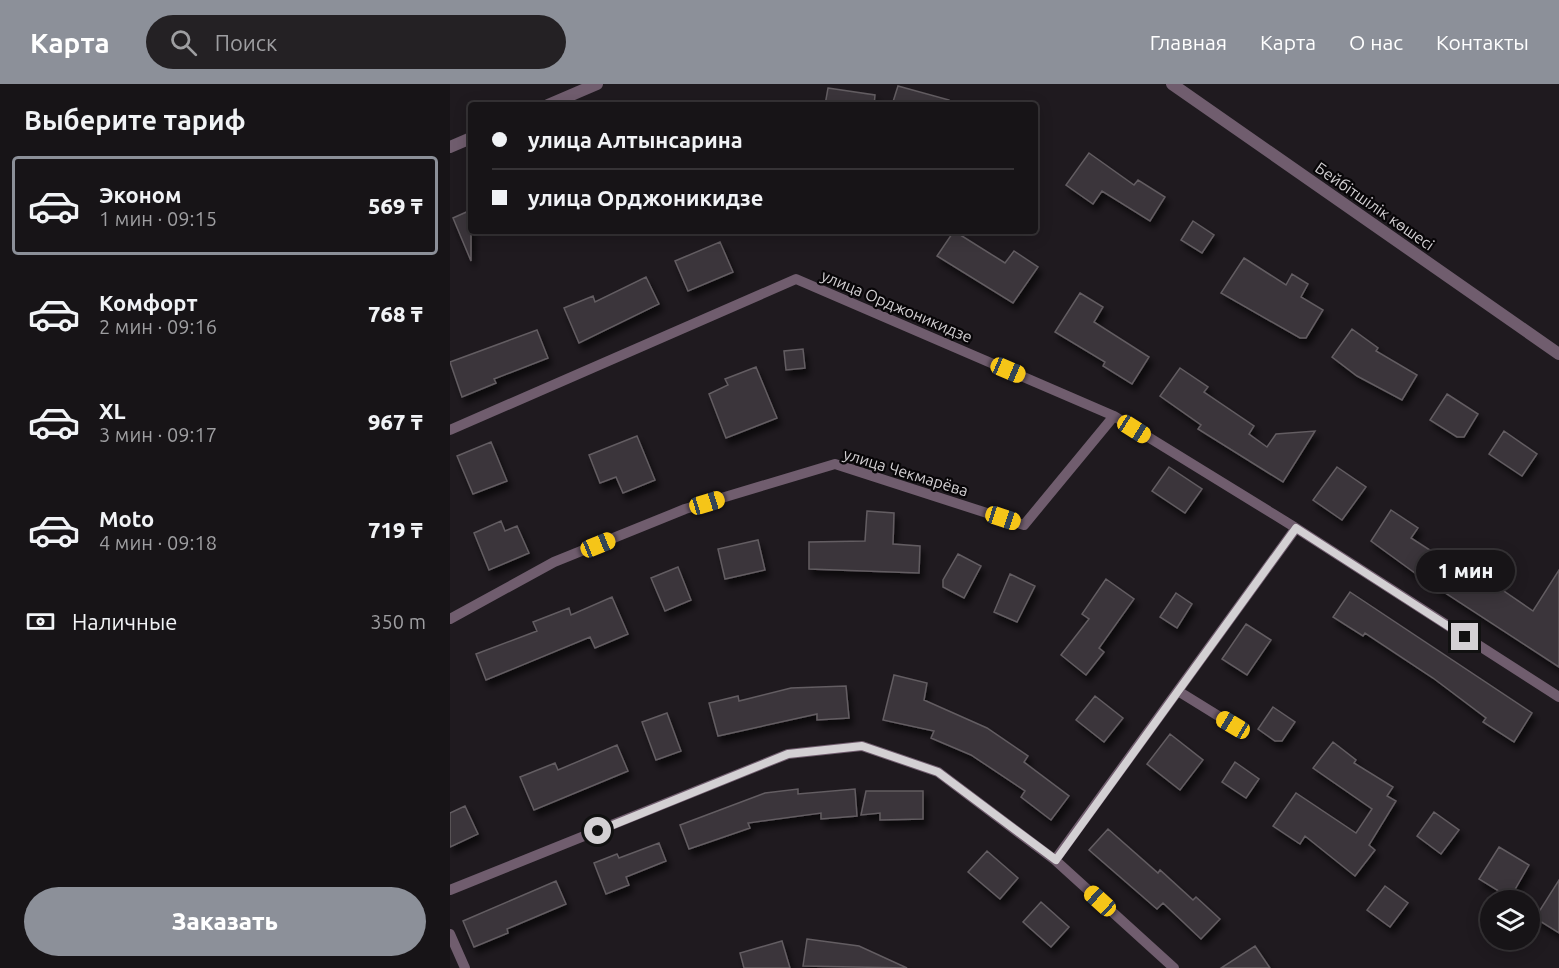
<!DOCTYPE html>
<html lang="ru">
<meta charset="utf-8">
<style>
body{margin:0;font-family:Ubuntu,sans-serif;background:#242124;color:#f1f3f6;height:100vh;display:flex;flex-direction:column;font-size:22px;white-space:nowrap}
*{box-sizing:border-box;margin:0}
p{font-size:20px;color:#9e9ea1}
.icon{flex:none;width:33px;height:33px;fill:none;stroke:currentColor;stroke-width:2;stroke-linecap:round;stroke-linejoin:round}
.map{position:relative;flex:1;overflow:hidden}
.panel{display:flex;flex-direction:column;background:#171417;width:450px}
.panel>*{flex:none}
.guide{position:absolute;left:18px;top:18px;width:570px;height:132px;border-radius:6px;box-shadow:0 3px 15px #0003,0 0 0 2px #363336;display:grid;align-content:center;height:132px;padding:0 24px;background:#171417}
.tools{position:absolute;left:1030px;top:806px;display:grid;gap:12px}
.tools a{display:grid;place-items:center;width:60px;height:60px;border-radius:50%;background:#171417;box-shadow:0 3px 15px #0003,0 0 0 2px #363336;font-size:30px}
.end{position:absolute;width:27px;height:27px;margin:-14px;border:8px solid #d3d0d3;background:#111;box-shadow:0 0 0 3px #111}
.from{border-radius:50%}
.bubble{position:absolute;height:42px;border-radius:21px;background:#171417;box-shadow:0 3px 15px #0003,0 0 0 2px #363336;font-size:20px;font-weight:800;line-height:42px;text-align:center}
.car{position:absolute;width:18px;height:36px;margin:-18px -9px;border-radius:8px;box-shadow:0 0 4px 2px #0007;background:linear-gradient(#f5c518 24%,#345 0 40%,#f5c518 0 76%,#345 0 86%,#f5c518 0)}
.guide b{display:flex;align-items:center;gap:21px;height:57px;font-size:22px}
.guide b+b{border-top:2px solid #363336}
.guide i{width:15px;height:15px;background:#f1f3f6}
ul{padding:0;list-style:none}
li{display:flex;align-items:center;gap:18px;height:99px;margin:0 12px 9px;padding:0 12px;border:3px solid transparent;border-radius:6px}
li div{flex:1}
li b{display:block;font-size:22px}
li em{font-style:normal;font-weight:800}
li.current{border-color:#8c9099}
li>.icon{width:54px;height:54px;stroke-width:1.5}
h2{padding:0 24px;font-size:27px;line-height:72px}
.pay{display:flex;align-items:center;gap:15px;height:66px;padding:0 24px;font-size:22px}
.pay p{margin-inline-start:auto}
.primary-button{display:flex;gap:12px;margin-top:auto;padding:12px 24px}
.primary-button a{flex:1;height:69px;border-radius:36px;background:#8c9099;color:#fff;font-size:24px;font-weight:800;line-height:69px;text-align:center}
header{display:flex;align-items:center;gap:36px;box-sizing:border-box;height:84px;padding:0 30px;background:#8c9099;color:#fff}
header strong{font-size:28px}
nav{display:flex;gap:33px;margin-inline-start:auto;font-size:21px}
.search{width:420px;height:54px;background:#242124;display:flex;align-items:center;gap:15px;box-sizing:border-box;padding:0 21px;border-radius:33px;color:#9e9ea1;font-size:22px}
main{display:flex;flex:1;min-height:0}
.map>svg:first-child{display:block}
.building{fill:#3a353a;stroke:#635d62;stroke-width:1.5;filter:url(#shadow)}
.lines{fill:none;stroke-linecap:round;stroke-linejoin:round}
.service{stroke:#705d6e;stroke-width:10}
.tertiary{stroke:#705d6e;stroke-width:12}
.route{stroke:#d3d0d3;stroke-width:8}
.labels{text-anchor:middle;stroke-width:4.5;stroke-linejoin:round;paint-order:stroke}
.street-label{font-size:16px;fill:#d3d0d3;stroke:#080608}
</style>
<header>
<strong>Карта</strong>
<div class="search"><svg class="icon" aria-label="search" viewBox="0 0 24 24"><circle cx="10" cy="10" r="6"/><path d="M15 15l6 6"/></svg>Поиск</div>
<nav><a>Главная</a><a>Карта</a><a>О нас</a><a>Контакты</a></nav>
</header>
<main>
<section class="panel">
<h2>Выберите тариф</h2>
<ul>
<li class="current"><svg class="icon" aria-label="car" viewBox="0 0 24 24"><path d="M5 17H2v-5l4-1 3-4h7l3 4 3 1v5h-3M9 17h6M6 11h13"/><circle cx="7" cy="17" r="2"/><circle cx="17" cy="17" r="2"/></svg><div><b>Эконом</b><p>1 мин · 09:15</p></div><em>569 ₸</em></li>
<li><svg class="icon" aria-label="car" viewBox="0 0 24 24"><path d="M5 17H2v-5l4-1 3-4h7l3 4 3 1v5h-3M9 17h6M6 11h13"/><circle cx="7" cy="17" r="2"/><circle cx="17" cy="17" r="2"/></svg><div><b>Комфорт</b><p>2 мин · 09:16</p></div><em>768 ₸</em></li>
<li><svg class="icon" aria-label="car" viewBox="0 0 24 24"><path d="M5 17H2v-5l4-1 3-4h7l3 4 3 1v5h-3M9 17h6M6 11h13"/><circle cx="7" cy="17" r="2"/><circle cx="17" cy="17" r="2"/></svg><div><b>XL</b><p>3 мин · 09:17</p></div><em>967 ₸</em></li>
<li><svg class="icon" aria-label="car" viewBox="0 0 24 24"><path d="M5 17H2v-5l4-1 3-4h7l3 4 3 1v5h-3M9 17h6M6 11h13"/><circle cx="7" cy="17" r="2"/><circle cx="17" cy="17" r="2"/></svg><div><b>Moto</b><p>4 мин · 09:18</p></div><em>719 ₸</em></li>
</ul>
<div class="pay"><svg class="icon" aria-label="cash" viewBox="0 0 24 24"><path d="M3 7h18v10H3z"/><circle cx="12" cy="12" r="2"/></svg>Наличные<p>350 m</p></div>
<div class="primary-button"><a>Заказать</a></div>
</section>
<div class="map">
<svg width="1109" height="884" viewBox="0 0 1109 884">
<defs>
<filter id="shadow"><feDropShadow dx="3.5" dy="6" stdDeviation="3" flood-color="#0009"/></filter>
</defs>
<rect width="100%" height="100%" fill="#1f1a1f"/>
<!-- building -->
<path class="building" d="M448 2 499 16 498 21H442Z
M378 4 425 11 424 21H375Z
M639 69 684 101 688 96 715 113 700 137 652 107 643 120 616 101Z
M21 126V177L3 134Z
M743 137 764 151 752 169 731 156Z
M504 147 555 179 564 167 588 183 563 219 487 172Z
M270 158 283 188 238 207 225 177Z
M794 174 836 201 842 190 858 200 851 213 873 226 856 254H850L771 209Z
M196 193 209 220 129 259 114 224 143 212 145 218Z
M630 209 653 223 644 238 699 273 682 300 653 282 655 278 605 248Z
M902 245 928 264 926 267 967 291 952 316 907 292 882 273Z
M87 246 98 274 44 295 46 299 12 313 0 278Z
M353 265 355 284 336 286 334 267Z
M306 283 327 334 276 354 259 310 278 301 275 295Z
M730 284 758 303 754 308 804 342 799 350 817 363 826 350 865 347 833 398 748 345 751 341 710 312Z
M997 310 1028 330 1014 353H1007L980 336Z
M1054 347 1087 370 1072 392 1039 370Z
M187 352 205 396 173 409 166 393 150 399 139 371Z
M41 358 57 397 23 410 7 372Z
M719 383 752 405 735 429 702 407Z
M887 383 916 403 892 436 863 416Z
M941 426 968 444 961 454 1042 506 1045 501 1083 527 1109 486V583L969 492 921 457Z
M417 427 444 429 443 460 470 462 469 489 359 485V458L415 457Z
M51 437 55 447 67 442 79 469 39 486 24 449Z
M308 456 315 486 275 495 268 465Z
M508 470 531 482 514 514 493 503V496Z
M228 483 241 516 215 527 201 494Z
M560 490 585 502 567 538 544 528Z
M656 495 684 515 649 564 654 568 636 591 611 571 639 535 632 530Z
M900 508 1082 629 1064 658 1033 638 1036 634 983 594 915 549 913 552 883 533Z
M726 509 742 520 727 544 710 533Z
M162 513 178 550 145 564 140 553 36 596 26 570 87 547 83 538 119 524 121 531Z
M796 540 821 556 797 591 772 575Z
M444 591 477 599 474 616 537 644 578 672 574 678 619 712 601 736 571 713 575 707 521 671 481 654 484 647 433 636Z
M396 602 399 634 367 636V630L268 652 259 619 288 612 289 617 341 604Z
M645 612 673 634 654 658 626 636Z
M823 623 845 638 832 657H825L808 645Z
M217 629 231 667 206 676 192 638Z
M720 650 753 676 730 706 697 680Z
M883 658 906 676 904 679 943 703 937 712 946 717 919 761 925 766 905 792 855 752 850 760 823 742 846 709 906 749 922 725 863 684Z
M167 661 178 687 84 726 70 693 105 679 108 686Z
M785 678 809 695 796 714 772 698Z
M348 705V710L405 705 407 732 371 735V729L298 739 300 744 239 765 230 741 315 709Z
M416 707H473V735L430 736V729L411 731Z
M15 722 28 750 0 763V729Z
M984 728 1009 746 991 770 967 752Z
M658 745 708 789 710 786 743 816 746 813 770 835 751 855 713 819 707 825 639 766Z
M209 759 216 777 176 793 179 801 156 810 144 779 167 770 169 774Z
M1049 763 1079 781 1060 814 1029 795Z
M537 767 568 794 550 815 518 788Z
M1109 796V849L1085 834Z
M106 797 116 820 57 845 58 849 24 863 13 837Z
M935 802 958 819 940 843 917 826Z
M591 818 619 843 601 863 573 838Z
M357 855 409 862 457 884 353 882Z
M332 857 340 884H294L290 869Z
M805 862 820 884H771Z"/>
<g class="lines">
<!-- service -->
<path class="service" d="M0 346 346 195 664 332 846 444 1109 613
M0 535 104 478 235 425 385 380 574 441 664 332
M728 607 783 641
M605 776 846 444
M0 806 338 670 412 662 488 688 605 776 724 884
M0 850 15 884"/>
<!-- tertiary -->
<path class="tertiary" d="M722 0 1109 270
M98 21 147 0
M0 63 21 54"/>
</g>
<g class="lines">
<!-- route -->
<path class="route" d="M148 747 338 670 412 662 488 688 606 776 846 444 1015 553"/>
</g>
<g class="labels">
<!-- street labels -->
<g class="street-label">
<text transform="translate(925 122) rotate(35)" y="6">Бейбітшілік көшесі</text>
<text transform="translate(447 222) rotate(23)" y="6">улица Орджоникидзе</text>
<text transform="translate(456 388) rotate(17)" y="6">улица Чекмарёва</text>
</g>
</g>
</svg>
<div class="tools">
<a><svg class="icon" aria-label="layers" viewBox="0 0 24 24"><path d="M12 4l9 5-9 5-9-5zM3 14l9 5 9-5"/></svg></a>
</div>
<i class="end from" style="left:148px;top:747px"></i>
<i class="end" style="left:1015px;top:553px"></i>
<div class="bubble" style="left:966px;top:466px;width:99px">1 мин</div>
<i class="car" style="left:558px;top:286px;rotate:113deg"></i>
<i class="car" style="left:684px;top:345px;rotate:122deg"></i>
<i class="car" style="left:257px;top:419px;rotate:73deg"></i>
<i class="car" style="left:553px;top:434px;rotate:108deg"></i>
<i class="car" style="left:148px;top:461px;rotate:68deg"></i>
<i class="car" style="left:783px;top:641px;rotate:301deg"></i>
<i class="car" style="left:650px;top:817px;rotate:312deg"></i>
<div class="guide">
<b><i class="from"></i>улица Алтынсарина</b>
<b><i></i>улица Орджоникидзе</b>
</div>
</div>
</main>
